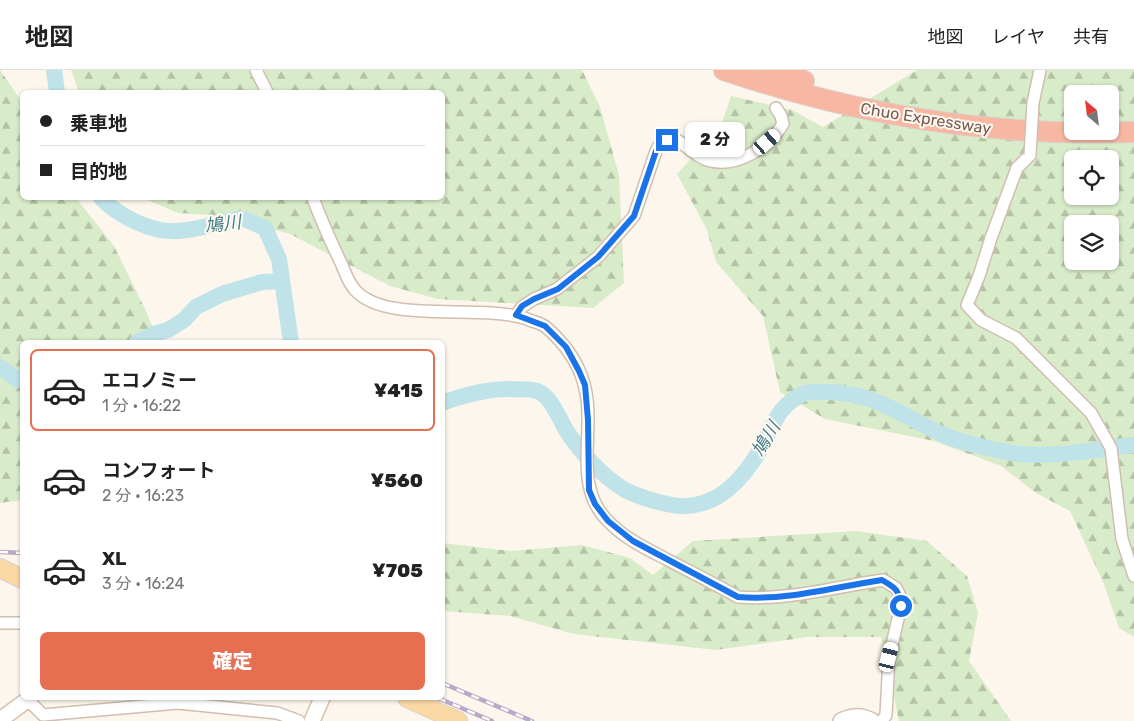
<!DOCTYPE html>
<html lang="ja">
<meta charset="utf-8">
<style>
body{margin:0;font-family:Rubik,"Noto Sans JP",sans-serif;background:#f6f6f6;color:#222;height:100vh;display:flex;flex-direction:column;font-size:19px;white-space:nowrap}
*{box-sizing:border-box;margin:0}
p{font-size:16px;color:#767676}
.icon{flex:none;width:28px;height:28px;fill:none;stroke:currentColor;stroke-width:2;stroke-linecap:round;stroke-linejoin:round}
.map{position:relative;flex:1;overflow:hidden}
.sheet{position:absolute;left:20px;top:270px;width:425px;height:360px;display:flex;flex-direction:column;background:#fff;border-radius:8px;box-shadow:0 1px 4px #0004}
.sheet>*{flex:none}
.banner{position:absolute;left:20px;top:20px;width:425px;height:110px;border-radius:8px;box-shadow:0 1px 4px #0004;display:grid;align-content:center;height:110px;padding:0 20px;background:#fff}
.needle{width:32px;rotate:332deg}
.fabs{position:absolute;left:1064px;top:15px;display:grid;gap:10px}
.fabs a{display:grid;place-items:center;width:55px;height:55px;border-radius:8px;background:#fff;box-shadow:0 1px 4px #0004;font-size:25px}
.end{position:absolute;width:22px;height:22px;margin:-11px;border:6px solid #1a73e8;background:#fff;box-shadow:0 0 0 2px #fff}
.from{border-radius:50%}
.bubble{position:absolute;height:35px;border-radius:8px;background:#fff;box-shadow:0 1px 4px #0004;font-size:16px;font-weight:800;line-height:35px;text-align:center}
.car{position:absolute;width:15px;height:30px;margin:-15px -8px;border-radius:6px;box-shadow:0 0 4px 1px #0007;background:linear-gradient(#fff 24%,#345 0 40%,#fff 0 76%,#345 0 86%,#fff 0)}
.banner b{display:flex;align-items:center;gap:18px;height:48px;font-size:19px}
.banner b+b{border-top:1px solid #e0e0e0}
.banner i{width:12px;height:12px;background:#222}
ul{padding:9px 0 0;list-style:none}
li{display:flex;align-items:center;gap:15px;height:82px;margin:0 10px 8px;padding:0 10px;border:2px solid transparent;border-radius:8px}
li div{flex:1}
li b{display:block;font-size:19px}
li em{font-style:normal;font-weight:800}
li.selected{border-color:#e76f51}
li>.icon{width:45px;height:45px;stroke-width:1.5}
.cta{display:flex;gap:10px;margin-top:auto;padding:10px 20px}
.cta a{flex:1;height:58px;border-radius:8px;background:#e76f51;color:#fff;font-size:20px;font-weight:800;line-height:58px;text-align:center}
header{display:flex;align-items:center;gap:30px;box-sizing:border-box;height:70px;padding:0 25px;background:#fff;border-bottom:1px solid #e0e0e0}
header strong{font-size:24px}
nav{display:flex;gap:28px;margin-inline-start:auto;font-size:18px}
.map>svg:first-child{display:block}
.forest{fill:url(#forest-firs);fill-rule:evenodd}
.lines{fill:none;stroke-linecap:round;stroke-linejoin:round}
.river{stroke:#bfe3e8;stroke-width:16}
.street-casing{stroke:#d1beb0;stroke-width:14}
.secondary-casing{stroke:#d6c0b0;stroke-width:18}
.primary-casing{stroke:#dad1cd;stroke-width:20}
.highway-casing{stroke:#dad1cd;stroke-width:22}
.street{stroke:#fff;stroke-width:11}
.secondary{stroke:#fff;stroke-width:15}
.primary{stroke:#fbd9a5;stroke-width:18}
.highway{stroke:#f7b7a3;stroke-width:20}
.rail-casing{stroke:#b9a8c9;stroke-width:4.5}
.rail{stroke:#fffaf3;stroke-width:2.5;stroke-dasharray:8;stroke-linecap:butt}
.street-bridge-casing{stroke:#d1beb0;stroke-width:14;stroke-linecap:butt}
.street-bridge{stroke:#fff;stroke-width:11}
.route{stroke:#1a73e8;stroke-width:6}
.labels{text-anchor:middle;stroke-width:4;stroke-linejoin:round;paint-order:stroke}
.street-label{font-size:16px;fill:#7a5c4d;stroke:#fffaf3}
.water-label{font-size:18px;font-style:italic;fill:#437c86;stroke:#fffaf3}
</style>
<header>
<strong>地図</strong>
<nav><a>地図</a><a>レイヤ</a><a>共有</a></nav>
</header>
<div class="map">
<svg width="1134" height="651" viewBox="0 0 1134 651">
<defs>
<pattern id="forest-firs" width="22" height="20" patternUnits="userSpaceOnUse" patternTransform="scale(1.25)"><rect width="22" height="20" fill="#d8ecc9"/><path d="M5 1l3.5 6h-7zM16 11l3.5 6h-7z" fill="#b4c2a5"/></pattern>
</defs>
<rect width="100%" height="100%" fill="#fdf6ec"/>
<!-- forest -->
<path class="forest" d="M0 0 22 32V128H76L114 176 146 241 159 272H22V430L0 433Z
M71 0H582L600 37 619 105 624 213 593 238 438 229 390 216 290 164 224 146 178 143 143 128H442V22H79Z
M917 0H1134V567L1119 558 1104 514 1070 441 1036 423 1001 396 934 371 825 349 780 322 763 246 716 192 707 160 677 104 721 56 731 26 792 40 823 57ZM1072 24H1110V61H1072ZM1072 89H1110V126H1072ZM1072 154H1110V191H1072Z
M856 461 927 471 967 506 978 543 969 591 1011 651H899L881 567H808L716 580 574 564 510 546 443 541 442 473 511 481 582 475 630 488 653 505 693 471Z"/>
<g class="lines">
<!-- river -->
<path class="river" d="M54 0 57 22
M101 128C119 146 151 163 178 161 197 160 216 154 235 149H244L265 158 279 189 291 272
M137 272 154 264 168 260 184 250 196 237 222 224 262 212 282 211
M0 297 18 310 22 309
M442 333C464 325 486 319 509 319 518 320 528 318 537 321 552 327 558 347 566 360 580 382 602 406 625 420 639 427 656 432 672 435 684 438 700 435 711 430 731 421 745 404 757 385 772 360 776 335 805 323 811 321 819 322 826 322 876 322 903 347 946 366 967 374 991 379 1013 383 1048 389 1098 379 1134 375"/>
<!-- street casing -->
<g class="street-casing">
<path id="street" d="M256 0 267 22
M1033 33 1040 0
M1030 85 1017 98 991 168 979 206 967 235 981 250 1016 268 1091 343 1111 378 1122 469 1134 506
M313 128C321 150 331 172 341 193 345 202 348 212 355 220 386 255 481 233 527 249 533 252 542 253 547 258 564 273 578 292 584 314 597 359 571 415 608 451 625 469 647 479 668 490 691 502 715 514 738 527 787 531 834 517 883 510L896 518 900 526 901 536 889 587 886 645 882 651
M516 245 522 237 534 229 557 219 598 187 634 146 656 81C660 72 665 70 675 69 686 75 695 86 707 90 736 99 768 78 783 54L781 46 776 38
M0 553H22
M28 630 43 645 178 633 277 643 299 651"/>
</g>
<!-- secondary casing -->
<g class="secondary-casing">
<path id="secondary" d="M0 650 30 628
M312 651 322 628
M841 651C851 646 862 645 872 651"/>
</g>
<!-- primary casing -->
<g class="primary-casing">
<path id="primary" d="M0 498 22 509
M407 628 458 651"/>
</g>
<!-- highway casing -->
<g class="highway-casing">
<path id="highway" d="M724 0C856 45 995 67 1134 62
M768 0 804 11"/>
</g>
<!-- street -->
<use href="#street" class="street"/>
<!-- secondary -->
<use href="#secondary" class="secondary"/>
<!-- primary -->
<use href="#primary" class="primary"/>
<!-- highway -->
<use href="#highway" class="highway"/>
<!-- rail casing -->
<g class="rail-casing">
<path id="rail" d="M0 482 22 483
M442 613 532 651
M438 628 492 651"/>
</g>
<!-- rail -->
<use href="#rail" class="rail"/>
<!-- street-bridge casing -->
<g class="street-bridge-casing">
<path id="street-bridge" d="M1030 85 1033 33"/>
</g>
<!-- street-bridge -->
<use href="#street-bridge" class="street-bridge"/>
</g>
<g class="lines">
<!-- route -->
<path class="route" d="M667 70 660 73 656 81 634 146 598 187 558 219 534 229 522 236 516 245 545 256 566 277 579 301 585 315 588 350 589 420 595 434 608 451 633 471 738 527C787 531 834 517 882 510 896 518 899 520 901 536"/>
</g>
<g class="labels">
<!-- street labels -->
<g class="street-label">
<text transform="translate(926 48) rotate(9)" y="6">Chuo Expressway</text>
</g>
<!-- water labels -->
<g class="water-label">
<text transform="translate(223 154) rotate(-7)" y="6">鳩川</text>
<text transform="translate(766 369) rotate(-59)" y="6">鳩川</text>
</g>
</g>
</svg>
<div class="fabs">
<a><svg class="needle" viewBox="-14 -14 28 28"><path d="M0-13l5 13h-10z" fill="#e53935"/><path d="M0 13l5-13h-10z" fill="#767676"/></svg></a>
<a><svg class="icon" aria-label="locate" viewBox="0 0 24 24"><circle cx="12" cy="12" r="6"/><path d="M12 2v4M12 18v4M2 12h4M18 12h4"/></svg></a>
<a><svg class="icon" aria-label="layers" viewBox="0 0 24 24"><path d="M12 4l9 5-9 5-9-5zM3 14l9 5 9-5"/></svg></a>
</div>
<i class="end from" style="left:901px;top:536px"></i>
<i class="end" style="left:667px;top:70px"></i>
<div class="bubble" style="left:685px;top:52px;width:60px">2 分</div>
<i class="car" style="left:767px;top:72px;rotate:49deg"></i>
<i class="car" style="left:889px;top:587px;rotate:14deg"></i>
<div class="banner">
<b><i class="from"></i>乗車地</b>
<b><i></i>目的地</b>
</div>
<section class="sheet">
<ul>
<li class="selected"><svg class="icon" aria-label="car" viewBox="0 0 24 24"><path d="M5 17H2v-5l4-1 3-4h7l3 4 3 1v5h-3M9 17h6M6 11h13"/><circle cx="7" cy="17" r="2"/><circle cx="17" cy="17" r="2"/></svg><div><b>エコノミー</b><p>1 分 · 16:22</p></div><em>¥415</em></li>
<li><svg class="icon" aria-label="car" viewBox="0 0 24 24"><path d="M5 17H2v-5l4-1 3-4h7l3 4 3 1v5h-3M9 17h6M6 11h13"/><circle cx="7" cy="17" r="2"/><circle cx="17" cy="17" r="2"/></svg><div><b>コンフォート</b><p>2 分 · 16:23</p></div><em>¥560</em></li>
<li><svg class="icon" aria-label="car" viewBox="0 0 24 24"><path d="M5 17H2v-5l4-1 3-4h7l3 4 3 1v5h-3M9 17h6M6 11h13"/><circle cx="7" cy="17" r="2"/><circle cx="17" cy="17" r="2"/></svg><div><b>XL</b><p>3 分 · 16:24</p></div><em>¥705</em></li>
</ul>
<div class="cta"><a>確定</a></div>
</section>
</div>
